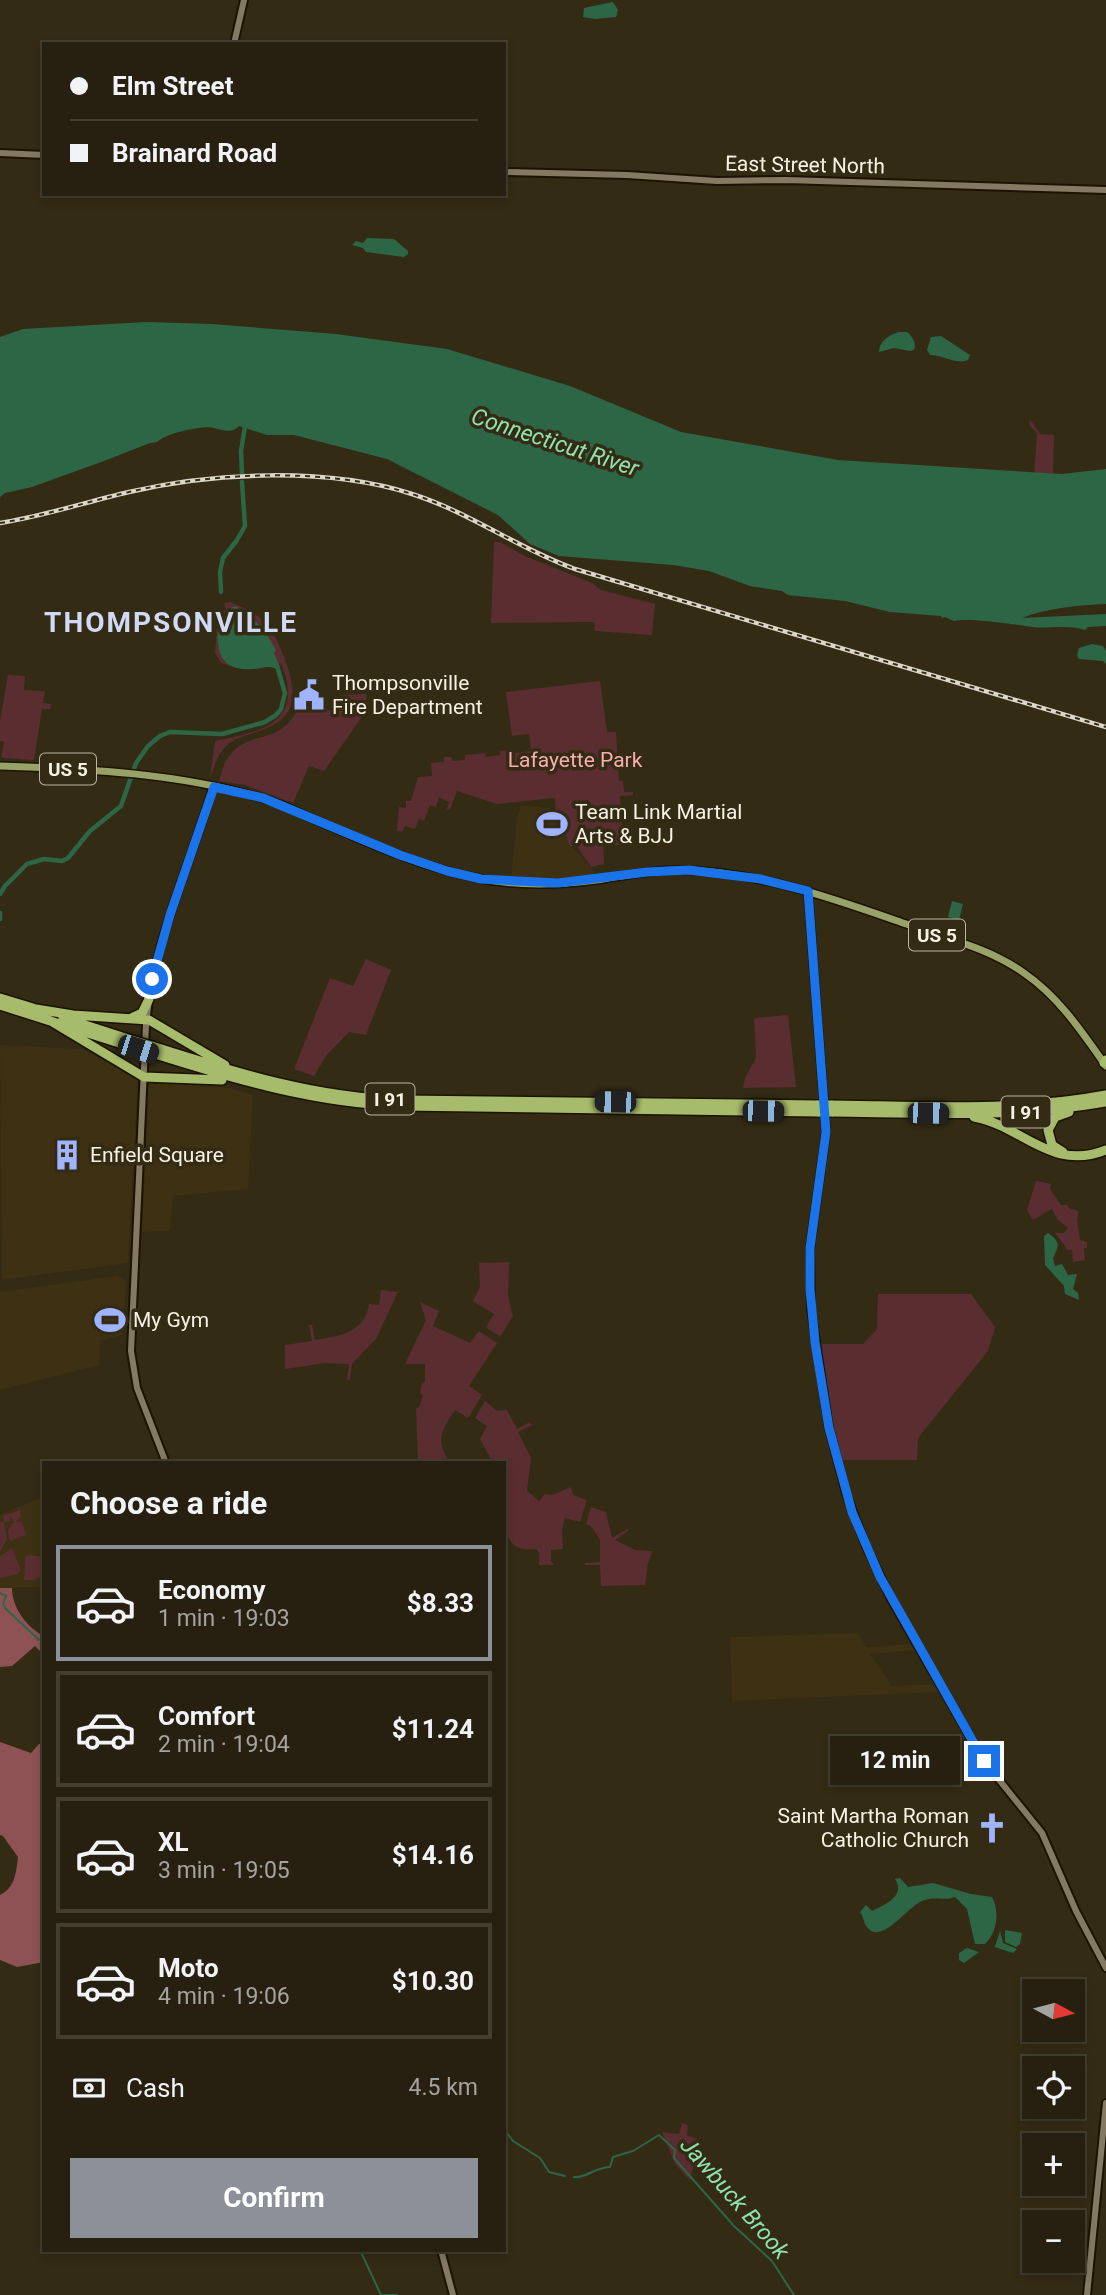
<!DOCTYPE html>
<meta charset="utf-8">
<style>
body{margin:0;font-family:Roboto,sans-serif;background:#2f2819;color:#f1f3f6;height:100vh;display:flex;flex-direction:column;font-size:26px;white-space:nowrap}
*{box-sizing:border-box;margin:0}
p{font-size:23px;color:#a4a39f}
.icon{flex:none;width:38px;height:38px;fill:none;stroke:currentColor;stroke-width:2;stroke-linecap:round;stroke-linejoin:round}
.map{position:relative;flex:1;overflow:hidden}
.sheet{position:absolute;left:42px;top:1461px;width:464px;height:791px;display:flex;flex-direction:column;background:#272010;border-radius:0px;box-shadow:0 4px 10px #0003,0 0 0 2px #433e30}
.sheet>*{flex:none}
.guide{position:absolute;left:42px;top:42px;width:464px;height:154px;border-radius:0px;box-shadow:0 4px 10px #0003,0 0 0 2px #433e30;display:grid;align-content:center;height:154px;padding:0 28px;background:#272010}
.needle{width:46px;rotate:97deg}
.tools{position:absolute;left:1022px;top:1979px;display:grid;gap:14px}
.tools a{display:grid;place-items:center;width:63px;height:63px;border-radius:0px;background:#272010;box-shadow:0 4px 10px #0003,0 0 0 2px #433e30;font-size:35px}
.end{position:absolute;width:32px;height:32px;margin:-16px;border:9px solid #1a73e8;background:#fff;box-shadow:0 0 0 4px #fff}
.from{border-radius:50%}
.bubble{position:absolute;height:49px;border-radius:0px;background:#272010;box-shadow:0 4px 10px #0003,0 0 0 2px #433e30;font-size:23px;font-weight:700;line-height:49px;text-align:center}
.car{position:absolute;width:21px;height:42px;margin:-21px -10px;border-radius:9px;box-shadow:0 0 5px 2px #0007;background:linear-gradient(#222 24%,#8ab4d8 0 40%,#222 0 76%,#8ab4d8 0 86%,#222 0)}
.guide b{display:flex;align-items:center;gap:24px;height:66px;font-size:26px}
.guide b+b{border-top:2px solid #433e30}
.guide i{width:18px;height:18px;background:#f1f3f6}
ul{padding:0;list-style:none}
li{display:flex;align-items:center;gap:21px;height:116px;margin:0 14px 10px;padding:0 14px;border:4px solid #433e30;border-radius:0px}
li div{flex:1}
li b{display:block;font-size:26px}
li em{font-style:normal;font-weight:700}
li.active{border-color:#8c9099}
li>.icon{width:63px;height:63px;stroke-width:1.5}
h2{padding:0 28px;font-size:32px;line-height:84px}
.pay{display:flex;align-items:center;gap:18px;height:77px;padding:0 28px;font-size:26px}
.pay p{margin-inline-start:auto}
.button{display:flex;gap:14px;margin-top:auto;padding:14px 28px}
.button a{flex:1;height:80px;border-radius:0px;background:#8c9099;color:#fff;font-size:28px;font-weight:700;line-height:80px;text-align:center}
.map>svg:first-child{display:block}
.built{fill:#3d3013}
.green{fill:#5a2d30}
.forest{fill:#8e5255}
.water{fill:#2d6645}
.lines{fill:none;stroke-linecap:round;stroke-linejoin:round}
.stream{stroke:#2d6645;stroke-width:2}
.river{stroke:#2d6645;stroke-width:4.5}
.secondary-casing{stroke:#1c1301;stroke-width:10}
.primary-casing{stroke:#1c1301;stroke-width:10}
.motorway-casing{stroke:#1c1301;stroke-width:12}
.secondary{stroke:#847961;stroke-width:6}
.primary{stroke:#98a167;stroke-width:7}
.motorway{stroke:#a6bb6b;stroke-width:9}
.rail-casing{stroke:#ddd7c9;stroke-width:4.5}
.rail{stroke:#342b15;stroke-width:2;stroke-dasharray:5;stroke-linecap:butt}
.motorway-bridge-casing{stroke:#1c1301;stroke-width:12;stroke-linecap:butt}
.motorway-bridge{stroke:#a6bb6b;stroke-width:9}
.route{stroke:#1a73e8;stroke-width:9}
.labels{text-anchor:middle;stroke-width:7;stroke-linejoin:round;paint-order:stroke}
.shield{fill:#342b15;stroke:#bcb6a6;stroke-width:2}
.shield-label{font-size:19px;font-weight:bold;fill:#f7f1e4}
.street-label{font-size:21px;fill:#f7f1e4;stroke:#342b15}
.poi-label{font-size:21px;fill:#f7f1e4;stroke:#342b15;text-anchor:start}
.park-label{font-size:21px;fill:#f7adaf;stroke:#342b15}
.water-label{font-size:23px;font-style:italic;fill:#8ee2af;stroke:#342b15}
.district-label{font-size:28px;font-weight:bold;letter-spacing:2px;fill:#d0d9f5;stroke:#342b15}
</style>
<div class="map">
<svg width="1106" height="2295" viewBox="0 0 1106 2295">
<rect width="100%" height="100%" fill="#342b15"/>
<!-- built -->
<path class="built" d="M521 805 555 809 561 830 568 842 595 873 590 876 556 880 511 879 517 818Z
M0 1045 81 1049 138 1078 128 1263 2 1280Z
M149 1083 229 1088 253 1095 248 1189 173 1196 170 1231 142 1232Z
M117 1276 126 1281 123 1335 100 1341 99 1365 0 1390V1292Z
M44 1497V1587L0 1588V1514Z
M858 1633 867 1647 912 1644 916 1650 870 1654 892 1686 934 1684 938 1692 732 1701 730 1637Z"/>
<!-- green -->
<path class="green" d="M1030 419 1040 434 1054 435 1053 477 1034 478 1037 433 1029 425Z
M494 542H500L525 556 592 583 601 590 655 604 652 635 595 631 594 622 491 623Z
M230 602C263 615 271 624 284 657 298 695 299 719 256 732 246 736 234 738 226 746 217 755 214 767 210 779L215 741C264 731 305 722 281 663 259 669 242 671 221 663L215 653 217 628 227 618 224 612 226 610 224 603Z
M8 675 25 676 24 690 45 691 43 703 51 704 50 709H42L34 760 1 758 4 742 0 741V721Z
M600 681 607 732H616L619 781H623L624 792H633V795L620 796 623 845H615L614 833 603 835 604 864 591 867 577 846H570L556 812 555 798 497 804 457 791 450 810 447 809 449 802 439 797 436 807 430 805 424 821 419 819 415 829 405 826 402 832 397 830 399 807 406 808V801H411L418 777 432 776 431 763 444 762V757H451L452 761 465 760V755L485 753 486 757 500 755V751L514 749 515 753 531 751 529 734 512 736 506 692Z
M366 694V711L324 771 309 766 293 803 245 785 219 781C222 771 224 762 230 755 251 729 281 746 298 708L338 711 340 695Z
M366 959 391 970 366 1035 349 1032 326 1056 314 1076 294 1069 330 978 353 986Z
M788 1015 796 1087 743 1088 745 1078 756 1058 754 1018Z
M1036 1181 1051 1184 1050 1189 1061 1205H1067L1069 1208 1079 1211 1077 1219 1080 1240 1087 1242V1248H1084L1085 1260 1073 1262 1072 1250H1068L1055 1233H1064L1068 1228 1057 1219 1052 1209 1033 1220 1027 1210Z
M509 1262 508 1296 513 1316 500 1337 486 1327 494 1314 473 1301 480 1287 479 1263Z
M381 1290 398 1292 376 1339 352 1364 350 1380H347L349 1364 326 1363 285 1369V1345L312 1341 309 1325H312L315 1340C339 1336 365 1333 369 1304L379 1305Z
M878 1294H971L995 1327 988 1351 918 1438 917 1460H838L827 1412 819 1344H863L877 1329Z
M420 1302 439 1311 433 1326 470 1343 479 1331 497 1343 469 1386 482 1395 468 1418 455 1410C441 1431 435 1440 450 1463H418L416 1408 419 1407 423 1396 420 1392 422 1384 425 1382V1364H405L426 1320Z
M485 1401 497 1411 507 1410 517 1429 530 1422 532 1425 518 1432 531 1458 527 1491 539 1501 545 1494 552 1495 571 1487 573 1495 587 1500 580 1522 565 1518 562 1530 563 1549 551 1550V1561L554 1565H539V1552L536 1549C531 1549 523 1550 519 1548 497 1541 504 1482 504 1463H493L480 1439 487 1426 475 1418Z
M591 1507 606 1512 612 1538 627 1529 629 1530 615 1540 635 1550 653 1551 648 1563 645 1585 601 1586 600 1565H585V1563L600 1562V1540L591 1526 586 1524Z
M20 1510 21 1516 16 1522 22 1521 26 1535 10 1541 8 1530 14 1522 10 1514 11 1521 4 1522 7 1539 0 1552V1523L4 1521 3 1516Z
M12 1548 21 1570 18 1574 0 1578V1556Z
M28 1555 44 1557V1575L34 1580H24L25 1557Z
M682 2123 688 2125 687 2135 700 2140 690 2180 675 2164 662 2132 679 2134Z"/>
<!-- forest -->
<path class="forest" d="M0 1588H12C12 1607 26 1627 44 1636V1655L35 1646 12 1666 0 1667Z
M0 1742 31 1753 39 1744 44 1742V1962L17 1967 0 1960V1895C15 1888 16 1873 18 1857L3 1836 0 1835Z"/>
<!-- water -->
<path class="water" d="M613 2 618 10 616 17 595 19 583 17 584 8Z
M367 238 394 239 408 251V254L404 257 366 252 363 248 352 245 356 241 363 243Z
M146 322 212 324 336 334 447 349 570 386 681 432 838 460 1062 474 1106 469V604C1079 605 1047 608 1022 618L1106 614V626L1088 627 1085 630C1068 624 1048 629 1032 627 1019 625 970 617 954 621L945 617 942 618 941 616 890 612 845 601 788 595 782 591 750 586 709 571 673 565 559 556 530 544 498 515 387 459 294 435H267L239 426C232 434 223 430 214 428 205 425 175 432 165 437 158 440 158 443 150 443L104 461 32 487 5 493 0 497V337L23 329Z
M899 332H907C912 336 917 343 914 350L910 351 894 348 879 352C879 341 889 335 899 332Z
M941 336 970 355 968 360C956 365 943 355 930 355L927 350 931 337Z
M232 607H237L262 627 276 650 274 653 280 667 276 669C269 665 263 668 255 669 223 672 216 655 218 628L228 620 226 615Z
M1092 644 1103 646 1106 651V664L1103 661 1079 659 1077 655 1079 648Z
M952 901 963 904 959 920 948 917Z
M1048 1233C1061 1242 1059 1246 1053 1258L1055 1266 1062 1264 1068 1275 1077 1274 1073 1289 1078 1293 1079 1300 1065 1294 1064 1286 1045 1265 1044 1236Z
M900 1878 908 1887 933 1883 971 1894 992 1897C1000 1911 997 1933 985 1944H975L967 1909 955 1897C945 1901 933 1896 922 1901 907 1907 881 1946 867 1927 863 1922 864 1917 860 1912L866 1905 872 1911C885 1905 906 1896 895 1879Z
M1005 1930 1022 1933 1020 1944 1016 1947 1005 1942Z
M1000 1931 1003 1943 1017 1949 1013 1953 995 1947Z
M967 1948 979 1952 964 1963 959 1960V1953Z"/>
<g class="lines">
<!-- stream -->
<path class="stream" d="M0 1593 6 1596 3 1604 6 1609 39 1640
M43 1643H44
M504 2129 513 2141 540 2158 549 2172 565 2176
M574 2177C588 2178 592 2168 610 2167L613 2157 633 2151 659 2135 675 2150 674 2158 734 2226 772 2261 794 2295
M360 2250 381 2295
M383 2295H397"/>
<!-- river -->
<path class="river" d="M242 474 241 451 245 426
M221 592 220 572 223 558 237 540 245 526 242 482
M0 894 5 886 27 864 44 859 62 861 68 858 90 831 121 806 136 763 148 746 160 736 170 732 222 734 265 722 276 715 281 709 285 693 277 666
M0 913V919"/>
<!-- secondary casing -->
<g class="secondary-casing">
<path id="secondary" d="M234 44 244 0
M0 153 44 155
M504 172 627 175 717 181 787 180 1106 190
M808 891 826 1132 810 1248 811 1309 829 1428 846 1493 866 1546 891 1599 984 1761 1042 1833 1076 1911 1106 1968
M166 1463 137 1388 131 1351 146 1025C153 942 190 866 213 787
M441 2250 453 2295
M1087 2295 1106 2103"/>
</g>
<!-- primary casing -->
<g class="primary-casing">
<path id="primary" d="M0 766C89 769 180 773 265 799 284 805 302 814 320 822 371 844 422 867 477 878 515 886 557 885 596 880 623 876 650 870 678 870 759 871 834 899 909 925 948 939 989 948 1024 973 1059 997 1082 1032 1106 1066"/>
</g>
<!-- motorway casing -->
<g class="motorway-casing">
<path id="motorway" d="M0 998 33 1008
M0 1005 138 1049
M30 1008 73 1015 149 1020 225 1065
M133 1017 142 1013 149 999
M63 1018 138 1042
M49 1020 144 1077 222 1080
M152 1046C234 1072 315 1098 402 1100L818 1105
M152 1053C234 1079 315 1103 402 1106L819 1112
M1104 1063 1106 1060
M831 1105C923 1106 1015 1112 1106 1095
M832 1112C923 1113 1015 1118 1106 1102
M974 1117C1023 1126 1051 1172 1106 1150
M1063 1152 1052 1145 1048 1130 1055 1117 1069 1112"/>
</g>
<!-- secondary -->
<use href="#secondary" class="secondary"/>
<!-- primary -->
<use href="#primary" class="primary"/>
<!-- motorway -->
<use href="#motorway" class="motorway"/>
<!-- rail casing -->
<g class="rail-casing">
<path id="rail" d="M0 523C44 516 86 502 129 492 214 472 328 467 412 494 469 512 519 549 575 569L1106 727"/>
</g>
<!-- rail -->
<use href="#rail" class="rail"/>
<!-- motorway-bridge casing -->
<g class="motorway-bridge-casing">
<path id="motorway-bridge" d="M138 1042 152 1046
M138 1049 152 1053
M818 1105H831
M819 1112H832"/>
</g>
<!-- motorway-bridge -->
<use href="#motorway-bridge" class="motorway-bridge"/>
</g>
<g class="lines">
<!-- route -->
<path class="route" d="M152 979 170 915 214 787 263 798 400 855 447 871 481 879 558 883 647 872 689 870 761 879 808 891 826 1132 810 1248V1289L815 1342 829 1428 852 1512 880 1577 984 1761"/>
</g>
<!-- icons -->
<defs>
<g id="civic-bare" transform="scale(2.415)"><path d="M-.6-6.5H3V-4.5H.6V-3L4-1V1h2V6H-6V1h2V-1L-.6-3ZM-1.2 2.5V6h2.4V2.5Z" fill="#a0b3fd" stroke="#342b15" stroke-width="2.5" paint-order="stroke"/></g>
<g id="stadium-bare" transform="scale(2.415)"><path d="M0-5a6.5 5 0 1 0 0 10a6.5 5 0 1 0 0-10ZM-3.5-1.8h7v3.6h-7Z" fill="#a0b3fd" stroke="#342b15" stroke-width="2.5" paint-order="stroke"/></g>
<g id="building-bare" transform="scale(2.415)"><path d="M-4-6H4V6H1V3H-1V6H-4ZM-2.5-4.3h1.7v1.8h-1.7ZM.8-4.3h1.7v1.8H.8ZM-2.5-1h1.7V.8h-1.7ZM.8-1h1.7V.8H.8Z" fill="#a0b3fd" stroke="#342b15" stroke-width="2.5" paint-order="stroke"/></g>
<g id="church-bare" transform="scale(2.415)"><path d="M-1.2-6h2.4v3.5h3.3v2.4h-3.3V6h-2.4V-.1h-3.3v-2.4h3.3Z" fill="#a0b3fd" stroke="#342b15" stroke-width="2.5" paint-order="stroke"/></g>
</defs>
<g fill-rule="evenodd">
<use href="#civic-bare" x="309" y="695"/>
<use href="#stadium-bare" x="552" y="824"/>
<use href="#building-bare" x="67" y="1155"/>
<use href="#stadium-bare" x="110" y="1320"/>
<use href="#church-bare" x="992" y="1828"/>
</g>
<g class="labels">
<!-- shield labels -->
<g class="shield">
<rect x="40" y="753.5" width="56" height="31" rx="5"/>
<rect x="909" y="919.5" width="56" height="31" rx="5"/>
<rect x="365.5" y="1083.5" width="49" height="31" rx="5"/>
<rect x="1001.5" y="1096.5" width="49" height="31" rx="5"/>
</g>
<g class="shield-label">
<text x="68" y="776">US 5</text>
<text x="937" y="942">US 5</text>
<text x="390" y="1106">I 91</text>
<text x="1026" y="1119">I 91</text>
</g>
<!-- street labels -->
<g class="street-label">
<text transform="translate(805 165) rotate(1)" y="7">East Street North</text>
</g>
<!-- poi labels -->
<g class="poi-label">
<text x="332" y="690">Thompsonville<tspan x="332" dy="24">Fire Department</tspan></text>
<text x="575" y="819">Team Link Martial<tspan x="575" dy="24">Arts &amp; BJJ</tspan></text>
<text x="90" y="1162">Enfield Square</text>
<text x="133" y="1327">My Gym</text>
<text x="969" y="1823" text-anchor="end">Saint Martha Roman<tspan x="969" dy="24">Catholic Church</tspan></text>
</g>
<!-- park labels -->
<g class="park-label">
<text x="575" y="767">Lafayette Park</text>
</g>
<!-- water labels -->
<g class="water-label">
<text transform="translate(555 442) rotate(18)" y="8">Connecticut River</text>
<text transform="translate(735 2198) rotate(49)" y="8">Jawbuck Brook</text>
</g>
<!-- district labels -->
<g class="district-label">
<text x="171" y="632">THOMPSONVILLE</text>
</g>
</g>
</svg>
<div class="tools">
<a><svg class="needle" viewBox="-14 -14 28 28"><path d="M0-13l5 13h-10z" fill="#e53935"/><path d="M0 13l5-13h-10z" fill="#a4a39f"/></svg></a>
<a><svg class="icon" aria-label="locate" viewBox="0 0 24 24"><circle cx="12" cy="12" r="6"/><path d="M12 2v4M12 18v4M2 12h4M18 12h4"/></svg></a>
<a>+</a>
<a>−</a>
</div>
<i class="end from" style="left:152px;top:979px"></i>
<i class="end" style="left:984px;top:1761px"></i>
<div class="bubble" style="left:830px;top:1736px;width:130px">12 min</div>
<i class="car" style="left:138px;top:1049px;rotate:108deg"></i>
<i class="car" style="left:615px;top:1102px;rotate:271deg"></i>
<i class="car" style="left:763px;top:1111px;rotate:91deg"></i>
<i class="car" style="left:928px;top:1113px;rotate:91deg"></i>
<div class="guide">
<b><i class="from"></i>Elm Street</b>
<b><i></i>Brainard Road</b>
</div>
<section class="sheet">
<h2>Choose a ride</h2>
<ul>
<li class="active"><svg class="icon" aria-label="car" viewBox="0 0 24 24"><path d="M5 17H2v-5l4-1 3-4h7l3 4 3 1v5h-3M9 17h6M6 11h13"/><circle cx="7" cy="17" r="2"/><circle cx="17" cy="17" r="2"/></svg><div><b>Economy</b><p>1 min · 19:03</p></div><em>$8.33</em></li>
<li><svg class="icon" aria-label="car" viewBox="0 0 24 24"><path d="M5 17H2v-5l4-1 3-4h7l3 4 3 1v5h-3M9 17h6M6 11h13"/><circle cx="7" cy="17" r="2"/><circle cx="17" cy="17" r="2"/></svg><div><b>Comfort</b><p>2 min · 19:04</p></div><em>$11.24</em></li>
<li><svg class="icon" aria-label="car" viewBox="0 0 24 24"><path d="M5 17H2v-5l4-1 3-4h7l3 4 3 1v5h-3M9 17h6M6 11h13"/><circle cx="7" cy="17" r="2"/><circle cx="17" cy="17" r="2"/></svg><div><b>XL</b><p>3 min · 19:05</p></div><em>$14.16</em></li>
<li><svg class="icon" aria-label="car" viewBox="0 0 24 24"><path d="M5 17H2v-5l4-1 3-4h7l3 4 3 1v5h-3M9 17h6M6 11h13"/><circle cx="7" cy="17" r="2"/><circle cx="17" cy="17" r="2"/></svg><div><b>Moto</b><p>4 min · 19:06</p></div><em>$10.30</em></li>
</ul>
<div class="pay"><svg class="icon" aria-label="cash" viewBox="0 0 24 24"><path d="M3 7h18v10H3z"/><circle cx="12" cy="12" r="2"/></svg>Cash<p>4.5 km</p></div>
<div class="button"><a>Confirm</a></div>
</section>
</div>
